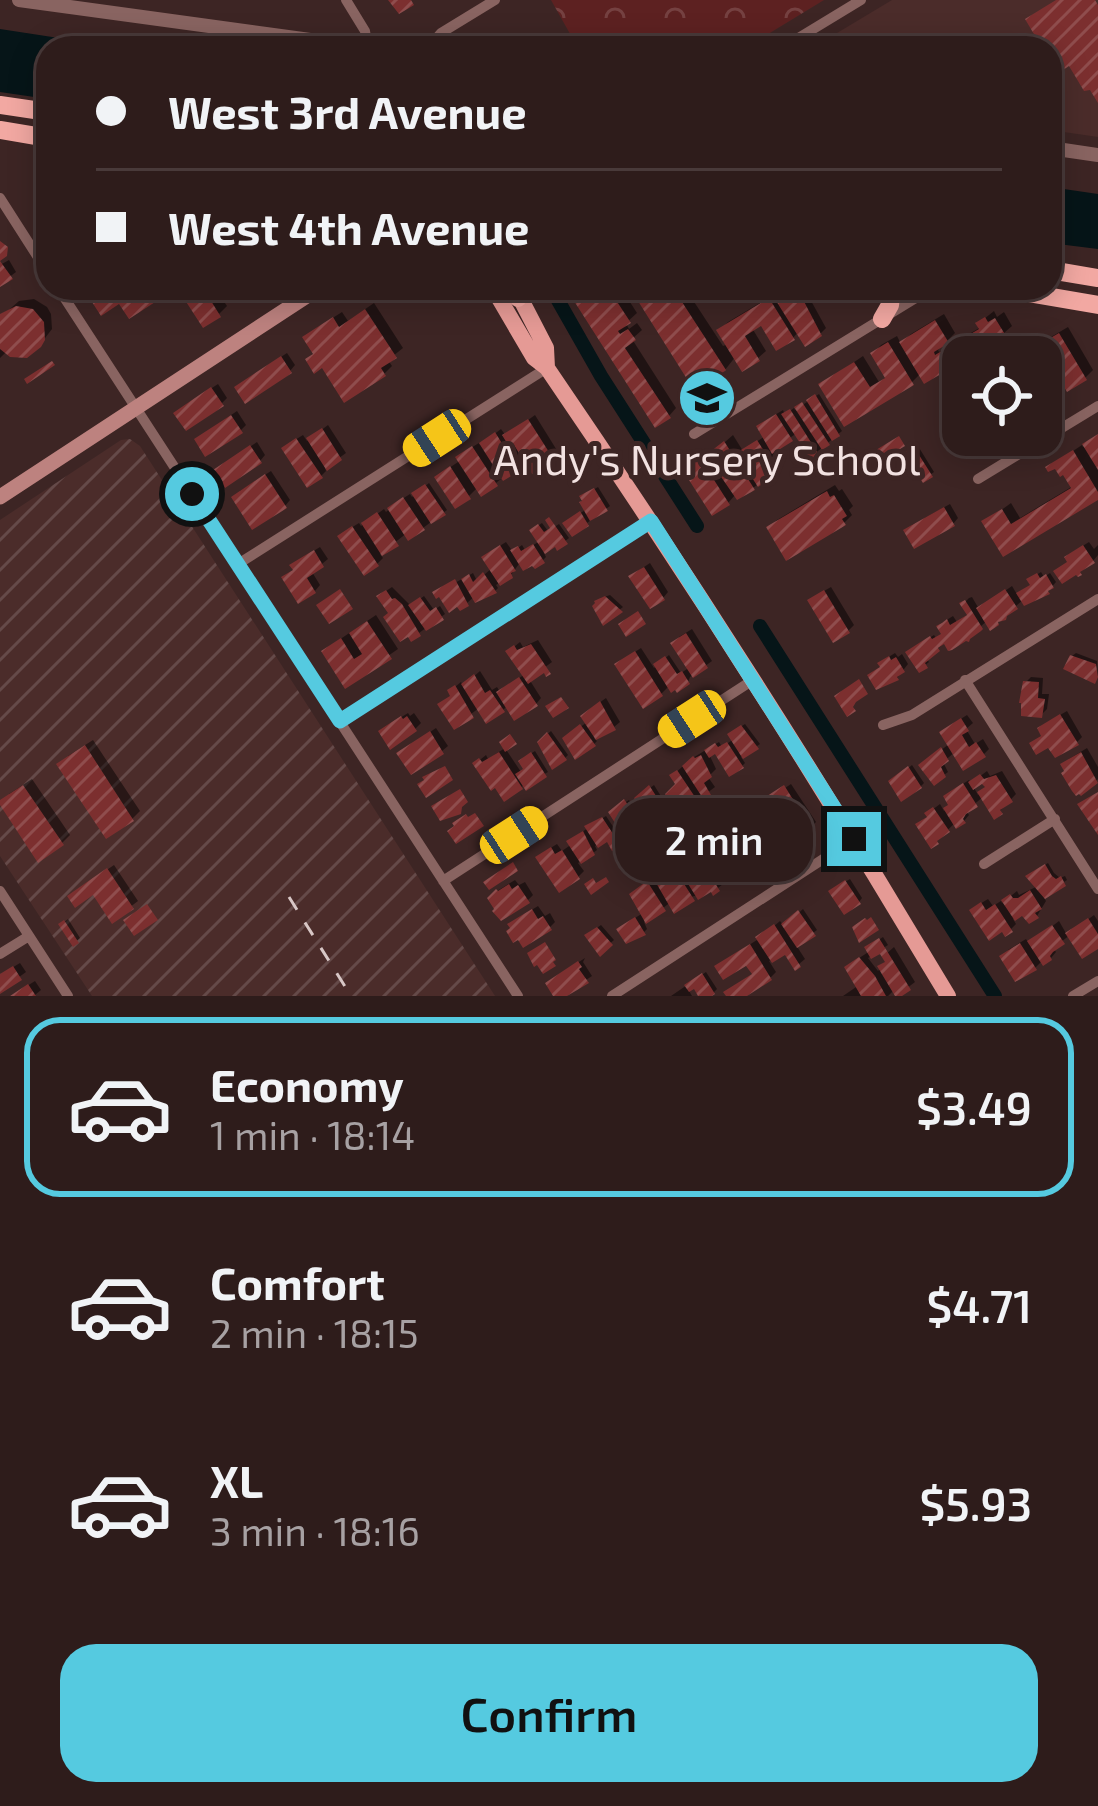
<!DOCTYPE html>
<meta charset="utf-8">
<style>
body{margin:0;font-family:"Exo 2",sans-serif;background:#362524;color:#f1f3f6;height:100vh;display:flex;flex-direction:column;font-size:45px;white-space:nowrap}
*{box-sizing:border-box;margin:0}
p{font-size:39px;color:#a7a1a3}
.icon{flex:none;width:66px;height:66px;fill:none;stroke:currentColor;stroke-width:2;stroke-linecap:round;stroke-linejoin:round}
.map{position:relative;height:996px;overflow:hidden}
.sheet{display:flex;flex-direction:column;background:#2e1c1b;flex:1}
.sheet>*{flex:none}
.banner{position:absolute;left:36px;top:36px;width:1026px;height:264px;border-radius:36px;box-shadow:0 6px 30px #0003,0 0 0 3px #493a3a;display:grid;align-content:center;height:264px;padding:0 60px;background:#2e1c1b}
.tools{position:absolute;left:942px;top:336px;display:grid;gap:24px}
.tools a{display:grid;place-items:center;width:120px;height:120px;border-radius:24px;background:#2e1c1b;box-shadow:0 6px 30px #0003,0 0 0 3px #493a3a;font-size:60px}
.end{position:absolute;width:54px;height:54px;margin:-27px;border:15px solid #55cae0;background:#111;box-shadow:0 0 0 6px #111}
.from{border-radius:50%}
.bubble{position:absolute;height:84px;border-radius:36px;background:#2e1c1b;box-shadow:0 6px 30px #0003,0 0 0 3px #493a3a;font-size:39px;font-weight:600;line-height:84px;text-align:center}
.car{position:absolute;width:36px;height:72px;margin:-36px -18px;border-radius:15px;box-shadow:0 0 9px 3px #0007;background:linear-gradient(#f5c518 24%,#345 0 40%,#f5c518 0 76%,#345 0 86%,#f5c518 0)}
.banner b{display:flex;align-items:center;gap:42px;height:114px;font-size:45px}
.banner b+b{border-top:3px solid #493a3a}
.banner i{width:30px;height:30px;background:#f1f3f6}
ul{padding:21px 0 0;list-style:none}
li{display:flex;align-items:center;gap:36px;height:180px;margin:0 24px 18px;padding:0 36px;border:6px solid transparent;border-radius:36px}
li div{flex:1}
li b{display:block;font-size:45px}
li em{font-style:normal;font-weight:600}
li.current{border-color:#55cae0}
li>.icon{width:108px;height:108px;stroke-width:1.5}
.action{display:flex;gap:24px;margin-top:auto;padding:24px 60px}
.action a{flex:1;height:138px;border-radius:36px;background:#55cae0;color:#111;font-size:48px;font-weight:600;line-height:138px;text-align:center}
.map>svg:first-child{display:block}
.built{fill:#4b2c2a}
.industrial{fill:url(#industrial-furrows)}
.forest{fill:url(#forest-crowns)}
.water{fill:#061518}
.shadow{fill:#0007;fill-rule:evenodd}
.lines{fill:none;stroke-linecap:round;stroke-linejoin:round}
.canal{stroke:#061518;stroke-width:14}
.building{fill:url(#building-hatch)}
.minor{stroke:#896461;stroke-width:10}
.tertiary{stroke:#896461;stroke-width:14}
.secondary{stroke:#bd827f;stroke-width:15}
.primary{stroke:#e59a95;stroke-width:16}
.trunk{stroke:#f2a8a2;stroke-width:18}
.rail{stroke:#d8c7c6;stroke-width:3;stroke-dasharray:15 15;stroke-linecap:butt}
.route{stroke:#55cae0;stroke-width:15}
.labels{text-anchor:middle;stroke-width:10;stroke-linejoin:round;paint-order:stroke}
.poi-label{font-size:42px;fill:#f2e2e1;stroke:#3d2524}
</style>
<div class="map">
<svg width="1098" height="996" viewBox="0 0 1098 996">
<defs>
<pattern id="industrial-furrows" width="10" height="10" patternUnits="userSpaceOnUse" patternTransform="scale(3)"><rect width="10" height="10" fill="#4b2c2a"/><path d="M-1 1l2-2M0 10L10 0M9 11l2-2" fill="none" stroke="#654a49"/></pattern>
<pattern id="forest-crowns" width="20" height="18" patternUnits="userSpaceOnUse" patternTransform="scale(3)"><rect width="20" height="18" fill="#5d2121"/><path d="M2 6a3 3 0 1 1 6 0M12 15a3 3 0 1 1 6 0" fill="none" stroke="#754141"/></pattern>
<pattern id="building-hatch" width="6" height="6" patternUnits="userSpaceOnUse" patternTransform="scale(3)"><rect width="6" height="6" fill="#7c2f2f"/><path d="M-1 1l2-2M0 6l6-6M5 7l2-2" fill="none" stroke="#8f4d4d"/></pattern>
</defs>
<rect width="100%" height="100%" fill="#3d2524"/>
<!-- built -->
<path class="built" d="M892 0H1098V137L1050 130V48H812Z"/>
<!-- industrial -->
<path class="industrial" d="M130 439 140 446 495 996H92L0 856V520L121 440Z"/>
<!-- forest -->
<path class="forest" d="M551 0H824L745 48H578Z"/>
<!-- water -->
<path class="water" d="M0 29 124 48H48V99L0 92Z
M1050 187 1098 194V249L1050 243Z"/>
<!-- shadow -->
<path class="shadow" d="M9 260 16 272 0 284V265Z
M174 288H215L227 306 219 314Z
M573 288H621L637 313 626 323 629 329 637 323 642 330 632 339 676 408 669 416Z
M628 288H685L723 346 728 344 720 330 728 322 775 294 772 288H804L826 328 820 334 799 331 793 338 762 322 752 328 766 351 758 358 736 356 721 375 635 291Z
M34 299 47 307 51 314 52 329 42 342 7 351 0 358V322L3 315 19 301Z
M374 303 403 348 388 360 392 366 384 374 316 353 314 330 342 312 348 321Z
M994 311 997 317 1004 312 1012 326 1004 333 963 358 921 373 912 382 845 423 822 384 863 356 879 382 888 376 874 353 881 345 897 336 901 344 911 334 944 314 955 333 938 350 939 352 981 327 979 323Z
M1068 327 1093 370 1085 378 1052 361 1041 368V357H1017Z
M287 353 295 365 290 371 243 382Z
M218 384 227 398 222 403 183 407Z
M819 394 842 431 817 452 797 433 772 450 778 460 775 463 779 468 753 488 736 494 728 503 686 469 708 452 710 455 733 435 743 451 765 436V421L783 410 785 415 794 408 795 410Z
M237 411 246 425 241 430 203 434Z
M535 415 558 452 533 470 526 459 496 483 478 487 469 496 443 472 461 460 464 452 479 443 480 445 501 429 506 436Z
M328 425 346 453 325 468 326 471 321 476 290 443 303 435 307 441Z
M1098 434V497L1004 553 985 522 1011 503 1020 518 1073 486 1056 465 1049 467 1082 445 1083 447Z
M257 442 265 455 260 461 222 465Z
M918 446 934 472 924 479 911 450Z
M271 471 290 500 285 506 240 491Z
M429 483 447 510 423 528 407 533 380 554 383 558 377 564 346 531 359 523 361 526 384 509 386 512 396 503 410 494 412 497Z
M835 485 839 491 842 489 853 506 849 510 852 515 844 523 770 527 777 520Z
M598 487 610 506 587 523 569 520 587 509 586 494Z
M950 504 958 518 953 524 912 525Z
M542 523 548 531 559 524 569 538 558 547 556 543 543 551 546 557 543 560 536 565 521 561 511 575 496 585 498 588 495 591 475 596 467 603 438 592 473 573 477 581 492 568 490 552 506 542 513 552 522 545 525 550 540 541 536 527Z
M1089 542 1094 549 1098 545V555L1093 561H1069L1073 552Z
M320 547 328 559 312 572 320 585 315 591 296 569 299 560Z
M650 563 668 592 663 598 638 571Z
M1041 572 1044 577 1050 573 1056 582 1048 591 1024 599 998 622 987 621 981 626 944 639 941 646 926 658 929 662 920 669 912 649 934 635 936 638 944 634 945 621 953 616 957 622 969 614 963 604 969 598 972 597 979 609 1012 586 1018 596 1033 584V577Z
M392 587 411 606 424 596 434 610 440 606 445 614 419 633 391 612 386 591Z
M831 587 854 625 848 631 817 595Z
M610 595 623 607 604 622 601 598Z
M376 615 398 649 346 685 333 644Z
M692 629 712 661 690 677 688 682 670 685 661 694 624 659 641 648 654 668 669 655 681 673 690 667 679 637Z
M538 640 552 662 529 679 541 698 536 704 508 705 503 710 479 708 455 726 450 691 461 682 463 686 480 671 492 690 497 687 500 692 525 674 509 651 520 642 523 647Z
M895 653 898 657 902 654 908 664 897 678 883 666 887 658Z
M1076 653 1097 661 1098 676 1094 680 1072 656Z
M1031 677 1043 678 1042 694H1049L1047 709 1041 715 1025 683Z
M606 698 620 722 614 727 594 738 597 741 594 744 566 738 587 722 589 710Z
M1067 711 1082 737 1077 742 1044 734 1046 723Z
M408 713 410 716 414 713 421 723 415 729 387 726Z
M967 715 973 723 966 729 975 744 983 739 989 749 984 754 955 752 943 762 948 772 944 775 922 765 949 744 948 727Z
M745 724 760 744 741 757 745 763 742 766 716 750 709 754 716 769 708 777 715 787 703 796 708 804 702 810 673 775 691 759 719 742 722 747 734 739V731Z
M436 728 448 746 442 751 406 748Z
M551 731 568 755 565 758 543 738Z
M93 740 140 811 132 819 68 756Z
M505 748 521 772 526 768 524 758 535 751 548 772 521 787 476 763 486 755 488 759Z
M1087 748 1098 767V779L1091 787 1069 759Z
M912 765 924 783 921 786 892 782Z
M987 771 990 776 1002 771 1016 794 995 816 983 797 966 811 969 815 964 821 956 822 932 845 928 813 940 804 944 811 951 804 952 791 969 780 971 783ZM983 780 987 786 978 795 973 786Z
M32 779 70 835 62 843 9 794Z
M791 784 816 822 810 828 773 796Z
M654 785 670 811 667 814 637 798Z
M629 800 648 828 637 836 628 818 615 809Z
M769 807 780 824 777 827 786 841 769 855 757 824 759 813Z
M606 816 622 840 613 847 608 838 595 846 597 850 593 853 578 863 584 871 578 877 544 852 557 844 562 851 572 844 573 838Z
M715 823 718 826 711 832 717 844 704 853 723 884 714 891 671 902 644 922 647 929 644 932 622 926 643 913 638 889 654 878 657 884 680 867 686 875 696 867 697 855 702 851 696 834Z
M1048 863 1054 873 1060 878 1065 876 1067 880 1043 896 1046 901 1037 916 1023 912 1013 919 1016 924 1011 929 978 905 988 899 993 906 1001 901 1002 903 1017 891 1019 895 1038 886 1032 873Z
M114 865 138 901 113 920 94 891H76Z
M850 879 862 898 859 902 835 888Z
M515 880 519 885 525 882 533 895 528 900 494 893Z
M538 906 545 916 550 913 555 922 550 927 517 919Z
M803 909 817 930 796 945 805 959 799 964 786 951 769 961 776 972 771 977 741 996H729L755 973 747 962 724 961 760 938 780 921 784 926Z
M1094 915 1098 921V946L1070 935 1053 948 1056 952 1051 958 1043 960 1035 968 1008 950 1026 939 1029 944 1059 921 1067 935Z
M68 919 80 938 74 943 62 924Z
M601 925 614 940 600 952 591 932Z
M883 937 888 945 868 958 878 971 888 960 885 955 894 947 915 982 898 995 895 989 888 996H843L859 985 853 962 870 951 871 945Z
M585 958 583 962 592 976 562 996H557L554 978Z
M20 963 26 972 0 991V975Z
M706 972 717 989 714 992 707 996H699L694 985 688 989 692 996H671Z
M35 981 41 990 35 995 11 996Z"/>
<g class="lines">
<!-- canal -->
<path class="canal" d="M551 288 601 376 697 526
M760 626 995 996"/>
</g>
<!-- building -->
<path class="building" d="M388 0H411L414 5 399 14Z
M1056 0H1095L1098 5V103L1090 90 1084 91 1069 66 1063 70 1046 43 1041 46 1025 19Z
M0 241 8 247 7 256 0 261 13 279 0 287Z
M83 288H203L221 317 203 328 183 297 178 300 172 291 129 319 119 304 101 316Z
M570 288H608L631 323 618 331 620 334 628 329 636 340 625 348 671 418 655 428 567 290Z
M626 288H673L726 370 721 374 723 378 697 395 633 293 625 292Z
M768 288H797L822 336 805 347Z
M769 298 795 340 776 351 761 326 745 336 760 361 742 372 716 330Z
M16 306 33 309 44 322 45 340 41 347 27 358 10 357 0 349V314Z
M365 309 397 358 381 368 386 376 344 403 322 368 314 374 305 359 313 354 302 337 333 317 339 327Z
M985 317 988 322 995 318 1006 336 970 357H963V361L924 384 899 342 935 320 949 343 934 352 935 355 979 329 975 323Z
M1059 333 1087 380 1067 392 1051 365 1041 371V357H1018Z
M888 342 914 385 844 427 818 384 854 362 870 387 885 378 870 353Z
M281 356 292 373 245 404 234 387Z
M52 361 55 365 27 384 24 379Z
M211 387 224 406 186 431 173 413Z
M815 394 840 436 832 441 806 400Z
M802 402 830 445 822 450 794 407Z
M790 409 819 455 811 460 781 414Z
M776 414 793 441 772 454 756 426Z
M231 415 243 433 205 457 194 439Z
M528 419 554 460 532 474 514 445 510 448 502 435Z
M322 428 342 460 327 471 306 438Z
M495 432 519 471 503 481 479 443Z
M1098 434V470L1082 444Z
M899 436 905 446 882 460 876 450Z
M296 438 323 478 307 488 281 448Z
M757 440 775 468 771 470 775 476 758 487 736 453Z
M724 441 755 490 737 500 706 455Z
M250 445 262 463 225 488 213 470Z
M472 446 498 486 481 497 455 457Z
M914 447 933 477 923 483 904 453Z
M1073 450 1098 492V500L1003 557 981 521 1002 509 1011 524 1071 488 1063 475 1060 477 1055 469 1048 472 1045 467Z
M700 458 730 505 712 516 682 469Z
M450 466 471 499 455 509 434 477Z
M265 474 287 508 252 530 231 497Z
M425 484 446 515 431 524 411 493Z
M594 488 608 511 590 521 579 502 582 501 579 496Z
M827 491 830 497 834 495 847 516 842 519 846 525 786 561 766 527Z
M403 497 425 530 408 541 387 508Z
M944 507 955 526 914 549 903 530Z
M580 511 589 526 572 537 562 523Z
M377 512 399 546 382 556 361 523Z
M549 517 568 544 557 551 555 547 545 554 529 530 538 524 544 532 550 528 545 520Z
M352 526 379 566 364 576 337 536Z
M533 544 545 563 535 569 532 566 523 571 510 550 518 546 521 551Z
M500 545 516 571 511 573 513 578 500 586 481 557Z
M1083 545 1095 563 1080 572 1082 575 1078 577 1076 575 1062 584 1053 571 1067 562 1064 557Z
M314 550 324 567 307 578 316 593 298 604 281 577 293 570 289 565Z
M644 567 665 600 650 609 628 576Z
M483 572 497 593 475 603 461 579 469 574 473 582Z
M1037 573 1040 578 1046 574 1054 588 1048 591 1050 594 1024 606 1016 593 1030 585 1026 579Z
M455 579 469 606 460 611 457 607 449 613 439 597 436 599 432 592Z
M340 589 353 609 329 624 316 605Z
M1005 589 1018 609 1007 616 1006 620 998 622 999 625 990 631 976 608Z
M386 590 392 599 395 598 402 604 421 636 411 642 408 637 400 642 383 617 388 613 376 596Z
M824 590 850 633 833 643 807 600Z
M605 596 623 612 603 626 592 606 595 603 594 601Z
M420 597 430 611 436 607 444 620 426 631 408 605Z
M965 600 983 629 981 631 970 639 969 642 966 641 952 650 948 651 944 644 938 648 940 651 925 663 928 668 919 673 905 652 930 636 932 639 941 634 936 626 942 623 947 619 950 625 967 615 959 603Z
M638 611 646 624 626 637 618 624Z
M367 621 392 659 345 689 321 651 341 638 354 659 362 654 349 633Z
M686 633 708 668 693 678 670 643Z
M531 644 551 674 546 677 544 673 528 684 505 651 514 645 517 650Z
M635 651 663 696 643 709 614 664Z
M1070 655 1096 664 1098 677 1095 684 1063 669Z
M665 656 677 674 682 671 690 684 677 693 675 690 671 693 653 664Z
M889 656 891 660 896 657 905 672 897 677 899 680 876 690 867 675 880 667 877 663Z
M474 674 485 693 490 690 505 712 486 724 461 684Z
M519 677 538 706 514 721 496 692Z
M859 679 868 694 856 702 853 707 856 711 847 717 834 696Z
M1023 681 1039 682 1038 698 1045 699 1042 718 1021 716V703H1019Z
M455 685 474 718 454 730 437 704 450 696 447 690Z
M561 697 569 708 553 718 545 706Z
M600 701 616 730 596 740 580 716Z
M1060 714 1079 745 1055 758 1048 748 1036 755 1029 743 1041 736 1037 728Z
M401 716 403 719 407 716 417 731 390 750 378 731Z
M961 718 969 731 962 735 969 747 976 742 986 757 963 771 939 732Z
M580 724 596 746 575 760 562 738Z
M741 725 759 749 743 759 727 734Z
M430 731 444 754 411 775 396 753Z
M547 732 567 760 552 770 537 742Z
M510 734 517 744 505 752 499 742Z
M727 742 744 768 729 777 715 754 709 758 704 750 715 743 718 747Z
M85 745 134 821 106 839 56 764Z
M941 747 949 761 941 767 946 777 934 786 918 765Z
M499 752 523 789 504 802 495 788 491 791 472 763 479 758 482 762Z
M531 752 547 777 526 791 515 774 523 769 518 761Z
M1081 752 1098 783 1081 796 1079 794 1076 796 1072 791 1061 773 1064 771 1060 764Z
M701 755 712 777 704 783 711 795 704 800 682 766 693 756 695 758Z
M445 766 453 780 426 798 417 784 424 780 422 777Z
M908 766 922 788 901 802 888 781Z
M677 770 703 809 704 813 689 821 688 819 683 822 665 794 675 784 669 775Z
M980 774 984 779 996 775 1013 802 1000 810 1003 814 994 820 977 792 985 787 982 784 973 790 968 782Z
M963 783 978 807 966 814 963 819 966 823 956 829 943 808 948 805 943 796Z
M23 785 64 845 38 863 0 805V800Z
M649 785 669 816 658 823 649 809 643 813 634 798Z
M784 785 812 830 795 841 767 796Z
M460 789 468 802 462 807 461 814 440 821 431 806Z
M1098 792V835L1077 804Z
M624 799 647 834 634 842 627 822 617 826 608 812Z
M933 807 950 832 937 841 939 844 931 849 915 824 927 817 924 813Z
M762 811 777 831 773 834 782 849 769 859 759 849 757 845 759 844 749 828 754 825 750 819Z
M475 813 484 826 456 844 447 831 454 826 452 823 466 814 468 817Z
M602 817 621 846 612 851 607 842 598 848 584 826Z
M711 824 716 832 709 836 715 849 702 857 690 837Z
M583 831 595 855 581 864 566 841Z
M551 847 555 854 562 850 580 879 559 893 535 857Z
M697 854 720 891 713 896 711 892 698 900 682 874 693 868 687 860Z
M664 858 671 872 673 870 679 876 695 901 674 914 655 881 667 874 660 866 651 872 647 866Z
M513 862 518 871 489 890 483 882Z
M1045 864 1052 876 1056 879 1061 876 1066 886 1045 899 1025 876Z
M107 868 134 909 112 924 93 895 75 908 67 896Z
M606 877 609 882 591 895 584 884 593 878 596 883Z
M845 880 861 904 844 915 828 891Z
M647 881 666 911 646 924 629 894Z
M509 884 512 889 518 885 530 903 501 921 492 911 494 909 487 898 496 889 498 891Z
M1030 890 1042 909 1035 913 1039 918 1029 924 1022 916 1015 921 1001 900 1010 894 1013 898H1018Z
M981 902 986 910 995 904 1013 932 1005 937 1002 932 989 941 969 910Z
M147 904 158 920 134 936 123 920Z
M532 909 538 919 543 916 552 930 523 948 518 940 513 943 506 931 510 928 507 924Z
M798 910 816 936 797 948 781 924Z
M635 917 646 935 626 944 616 929Z
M871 917 879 930 859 943 852 927 865 918 867 920Z
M1088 918 1098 934V949L1082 959 1065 933Z
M64 920 79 943 73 947 58 924Z
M774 924 801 967 795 971 785 955 772 963 755 937Z
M1052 925 1065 944 1053 952 1050 956 1052 960 1043 966 1027 941Z
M597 927 613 945 600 957 584 935Z
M879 938 911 990 902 996H895L877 966 885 962 880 954 871 959 864 947Z
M545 942 556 960 553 962 556 966 543 974 537 965 534 967 527 953Z
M1020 943 1037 970 1015 982 999 956Z
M750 944 772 980 747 996H726L723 992 752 974 746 966 723 980 714 966Z
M859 957 875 976 886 996H861L844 967Z
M578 961 582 967 579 969 589 983 567 996H553L545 983Z
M13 966 22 980 0 994V974Z
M702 973 715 994 712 996H698L694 989 689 992 684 985Z
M28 984 36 996H10Z"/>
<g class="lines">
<!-- minor -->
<path class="minor" d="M346 0 365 31 368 48
M428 48 441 33 495 0
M782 48 861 0
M0 198 48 273
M58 288 518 996
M694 434 932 288
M978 479 1098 406
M238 564 547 368
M965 680 1098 889
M340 721 651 521
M883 725 912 715 1098 599
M984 864 1055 819
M443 881 753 680
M0 891 68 996
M0 954 29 936
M612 996 854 839
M1073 996 1098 981"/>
<!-- tertiary -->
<path class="tertiary" d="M19 0 369 48
M1050 148 1098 155"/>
<!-- secondary -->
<path class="secondary" d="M0 497 319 288"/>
<!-- primary -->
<path class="primary" d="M493 288 534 358 547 368C687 573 821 783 948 996
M515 288 546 348 547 368"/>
<!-- trunk -->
<path class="trunk" d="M0 105 48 112
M0 130 48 138
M1050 270 1098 278
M1000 288 1098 305
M518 298V288
M882 319 890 305 892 288"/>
<!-- rail -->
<path class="rail" d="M289 897 351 996"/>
</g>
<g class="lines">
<!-- route -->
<path class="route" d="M192 494 340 721 651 521 854 839"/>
</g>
<!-- icons -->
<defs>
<g id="school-disc" transform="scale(3)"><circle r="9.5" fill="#55cae0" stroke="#3d2524"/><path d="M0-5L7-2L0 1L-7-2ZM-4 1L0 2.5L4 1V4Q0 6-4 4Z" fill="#111"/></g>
</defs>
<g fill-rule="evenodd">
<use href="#school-disc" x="707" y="398"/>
</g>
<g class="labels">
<!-- poi labels -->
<g class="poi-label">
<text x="707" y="475">Andy's Nursery School</text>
</g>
</g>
</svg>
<div class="tools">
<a><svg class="icon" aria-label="locate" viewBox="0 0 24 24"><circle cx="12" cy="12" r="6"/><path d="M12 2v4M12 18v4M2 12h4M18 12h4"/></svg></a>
</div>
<i class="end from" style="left:192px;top:494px"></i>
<i class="end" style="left:854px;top:839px"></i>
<div class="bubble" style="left:615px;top:798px;width:198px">2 min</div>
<i class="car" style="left:437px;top:438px;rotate:237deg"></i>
<i class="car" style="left:692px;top:719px;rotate:237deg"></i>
<i class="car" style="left:514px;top:835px;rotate:57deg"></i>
<div class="banner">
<b><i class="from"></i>West 3rd Avenue</b>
<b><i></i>West 4th Avenue</b>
</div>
</div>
<section class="sheet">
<ul>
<li class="current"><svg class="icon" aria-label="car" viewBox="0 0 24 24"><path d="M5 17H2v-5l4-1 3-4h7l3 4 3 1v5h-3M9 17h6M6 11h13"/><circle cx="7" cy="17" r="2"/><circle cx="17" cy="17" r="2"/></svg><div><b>Economy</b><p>1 min · 18:14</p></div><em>$3.49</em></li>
<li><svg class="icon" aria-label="car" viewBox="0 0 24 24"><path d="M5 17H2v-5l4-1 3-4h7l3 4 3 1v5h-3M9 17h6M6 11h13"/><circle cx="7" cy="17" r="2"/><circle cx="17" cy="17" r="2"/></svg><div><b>Comfort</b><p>2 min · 18:15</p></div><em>$4.71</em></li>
<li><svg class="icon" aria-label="car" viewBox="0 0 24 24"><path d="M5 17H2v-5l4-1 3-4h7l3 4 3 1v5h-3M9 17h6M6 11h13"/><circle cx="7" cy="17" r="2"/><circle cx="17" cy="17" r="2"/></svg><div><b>XL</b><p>3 min · 18:16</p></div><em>$5.93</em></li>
</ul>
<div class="action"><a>Confirm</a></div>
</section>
